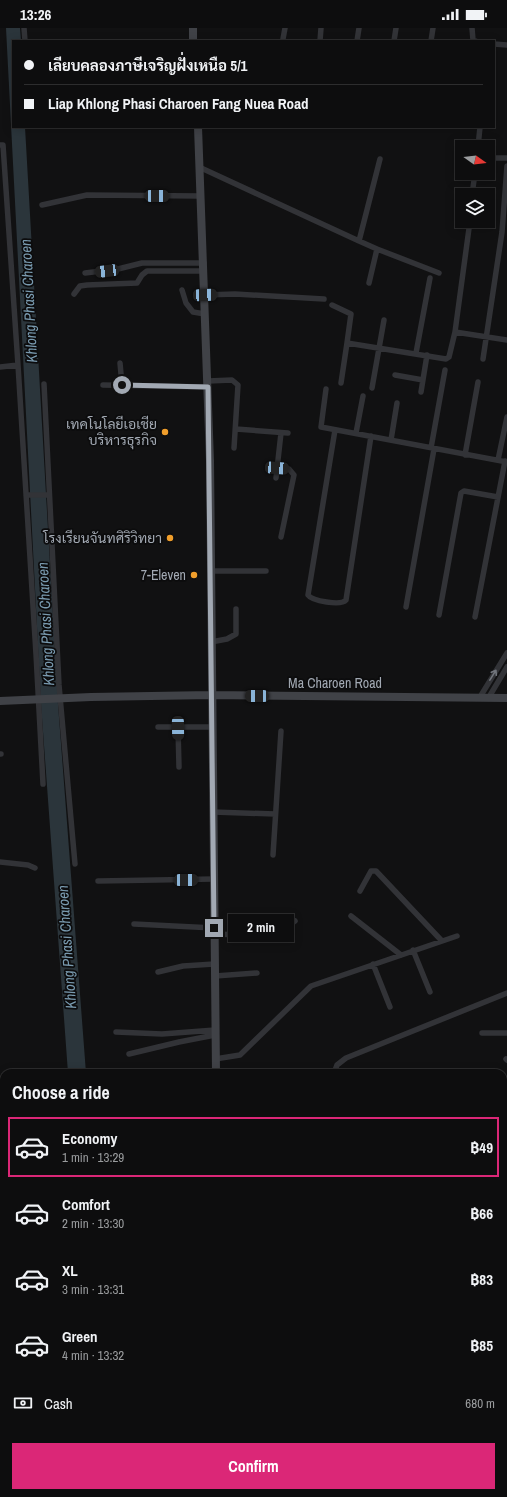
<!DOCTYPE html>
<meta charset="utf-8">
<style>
body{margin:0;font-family:"Archivo Narrow",Sarabun,sans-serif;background:#161617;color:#f1f3f6;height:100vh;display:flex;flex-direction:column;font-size:15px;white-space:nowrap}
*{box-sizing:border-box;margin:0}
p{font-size:13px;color:#9a9c9e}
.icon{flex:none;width:22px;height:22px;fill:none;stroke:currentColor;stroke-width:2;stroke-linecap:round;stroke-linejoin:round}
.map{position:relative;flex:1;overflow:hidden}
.details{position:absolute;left:0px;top:1041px;width:507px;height:428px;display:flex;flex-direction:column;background:#0d0d0e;border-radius:12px 12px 0 0;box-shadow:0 2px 10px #0003,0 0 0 1px #2d2d2e}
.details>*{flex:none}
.hud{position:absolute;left:12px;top:12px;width:483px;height:88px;border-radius:0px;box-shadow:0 2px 10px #0003,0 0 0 1px #2d2d2e;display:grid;align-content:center;height:88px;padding:0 12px;background:#0d0d0e}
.needle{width:26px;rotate:104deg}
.tools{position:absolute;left:455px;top:112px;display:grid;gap:8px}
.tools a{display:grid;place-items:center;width:40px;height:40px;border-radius:0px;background:#0d0d0e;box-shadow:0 2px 10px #0003,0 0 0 1px #2d2d2e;font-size:20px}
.end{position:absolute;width:18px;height:18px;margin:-9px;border:5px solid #a2a9b3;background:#111;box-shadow:0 0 0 2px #111}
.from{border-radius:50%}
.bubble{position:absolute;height:28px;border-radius:0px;background:#0d0d0e;box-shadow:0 2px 10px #0003,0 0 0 1px #2d2d2e;font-size:13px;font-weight:700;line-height:28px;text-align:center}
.car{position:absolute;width:12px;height:24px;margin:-12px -6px;border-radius:5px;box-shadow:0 0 3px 1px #0007;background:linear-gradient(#222 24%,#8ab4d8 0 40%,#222 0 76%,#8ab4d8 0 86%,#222 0)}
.hud b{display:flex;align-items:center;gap:14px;height:38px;font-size:15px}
.hud b+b{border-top:1px solid #2d2d2e}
.hud i{width:10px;height:10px;background:#f1f3f6}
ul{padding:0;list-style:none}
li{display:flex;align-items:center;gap:12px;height:60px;margin:0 8px 6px;padding:0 4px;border:2px solid transparent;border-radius:0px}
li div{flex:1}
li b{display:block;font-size:15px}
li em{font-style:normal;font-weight:700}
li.on{border-color:#db2777}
li>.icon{width:36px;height:36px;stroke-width:1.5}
h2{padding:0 12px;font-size:18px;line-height:48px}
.pay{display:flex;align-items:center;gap:10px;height:44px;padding:0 12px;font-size:15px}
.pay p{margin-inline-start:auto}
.cta{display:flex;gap:8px;margin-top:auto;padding:8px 12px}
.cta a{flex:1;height:46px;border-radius:0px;background:#db2777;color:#fff;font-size:16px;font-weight:700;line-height:46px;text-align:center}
.status{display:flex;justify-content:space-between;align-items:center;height:28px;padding:0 20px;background:#0d0d0e;direction:ltr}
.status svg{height:11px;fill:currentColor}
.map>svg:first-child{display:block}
.water{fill:#2b353b}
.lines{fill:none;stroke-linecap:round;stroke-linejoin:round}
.river{stroke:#2b353b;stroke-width:11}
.street{stroke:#323337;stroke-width:5.5}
.secondary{stroke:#404247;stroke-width:8}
.oneway{stroke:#70747b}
.route{stroke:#a2a9b3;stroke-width:5}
.poi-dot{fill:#f09e2b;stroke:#0c0c0d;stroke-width:1.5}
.labels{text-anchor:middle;stroke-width:3.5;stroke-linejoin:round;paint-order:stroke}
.poi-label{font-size:14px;fill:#a2a9b3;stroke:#0c0c0d;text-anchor:end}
.street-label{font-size:14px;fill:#a2a9b3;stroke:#0c0c0d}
.water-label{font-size:15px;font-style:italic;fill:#799aaf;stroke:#0c0c0d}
</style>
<div class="status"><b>13:26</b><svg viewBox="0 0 49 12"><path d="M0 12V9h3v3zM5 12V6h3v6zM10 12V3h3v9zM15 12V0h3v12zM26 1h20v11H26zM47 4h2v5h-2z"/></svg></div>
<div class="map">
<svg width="507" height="1469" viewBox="0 0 507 1469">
<rect width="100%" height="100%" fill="#111112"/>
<!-- water -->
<path class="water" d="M6 0H20L21 13H13V99H25L58 676 86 1045H68L41 676Z"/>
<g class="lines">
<!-- river -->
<path class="river" d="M503 1223 507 1222"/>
<!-- street -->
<path class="street" d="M24 0 25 13
M472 0 473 12 476 13
M283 11 285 0
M320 13 321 0
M357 13 359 0
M394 13 396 0
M431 13 433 0
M494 16 507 17
M0 117H3L18 337 0 339
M478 119 480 99
M488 130H507
M199 139 359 213 380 131
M472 167 475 145
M42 177 87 167 200 168
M359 213 377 221 369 255
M377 221 439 245
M85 245 118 241 142 235H204
M182 262 186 275 193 284 205 286
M74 266 80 258 87 257 137 255 142 247 147 243H204
M205 267 235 266 324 271
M332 277 351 286 347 315
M455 304 470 193
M416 325 430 250
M483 331 502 204 507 138
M120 335 122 357
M18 337 36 626 43 756
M395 347 423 352
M208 353 232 352 238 357 234 420
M341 355 347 315 446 331 449 329 455 304 507 312
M44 356 59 657 75 836
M103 357 208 359
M372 360 384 292
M326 361 321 399 507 434
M421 364 427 327
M236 401 288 405
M335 402 308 567C312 573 341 578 346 572L371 408
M356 405 363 368
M391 412 397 375
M431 420 445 342
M465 427 478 354
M498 432 507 389
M277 440 289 441 294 447 281 509
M276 450 281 405
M26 467H48
M210 543H266
M406 579 434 421
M439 587 461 465 464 463 498 469
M475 589 505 433
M211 614 227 611 236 606V581
M480 669 507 625
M489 669 507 639
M158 699H211
M178 700 179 739
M0 726H1
M213 784 275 786
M273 827 281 703
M0 834 28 837 35 840
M98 853 214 851
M360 863 371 843H376L441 912
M351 888 401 927
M134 896 214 900
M214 906 270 908 276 907 295 893
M413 922 430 964
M373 936 390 979
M158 944 183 938 214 936
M215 948 257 945
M116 1004 162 1006 215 1002
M482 1005H507
M129 1026 179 1014 215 1007
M215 1031 240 1027 311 958 457 908
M506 1031 507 1032
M334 1045 337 1037 346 1030 507 965
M466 1045H476
M0 1088H4
M503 1105H507
M0 1211 4 1212
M0 1250H4
M503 1280H507
M0 1313 4 1314
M503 1341 507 1375
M503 1391H507
M0 1415H4
M0 1436 4 1437
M503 1445H507
M178 1465 179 1469
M326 1465V1469
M465 1465 467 1469"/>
<!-- secondary -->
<path class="secondary" d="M193 0V13
M198 99 210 433 216 1045
M0 673 91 669 211 667 507 670
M259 1465V1469"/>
</g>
<!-- one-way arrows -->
<defs><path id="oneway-shaft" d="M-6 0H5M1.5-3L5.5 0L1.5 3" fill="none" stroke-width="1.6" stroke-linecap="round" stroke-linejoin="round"/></defs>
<use class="oneway" href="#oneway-shaft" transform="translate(493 647) rotate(-58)"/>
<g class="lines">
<!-- route -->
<path class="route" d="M122 357 208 359 214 900"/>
</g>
<!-- markers -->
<g class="poi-dot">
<circle cx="165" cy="404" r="4"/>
<circle cx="170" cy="510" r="4"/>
<circle cx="194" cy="547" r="4"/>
</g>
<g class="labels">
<!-- poi labels -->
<g class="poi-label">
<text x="157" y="401">เทคโนโลยีเอเชีย<tspan x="157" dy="16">บริหารธุรกิจ</tspan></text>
<text x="162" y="515">โรงเรียนจันทศิริวิทยา</text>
<text x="186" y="552">7-Eleven</text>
</g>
<!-- street labels -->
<g class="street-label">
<text x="335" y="660">Ma Charoen Road</text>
</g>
<!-- water labels -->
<g class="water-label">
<text transform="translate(29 273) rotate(-93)" y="5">Khlong Phasi Charoen</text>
<text transform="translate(46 596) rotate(-93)" y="5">Khlong Phasi Charoen</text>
<text transform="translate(67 919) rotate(-94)" y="5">Khlong Phasi Charoen</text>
</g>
</g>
</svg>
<div class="tools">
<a><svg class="needle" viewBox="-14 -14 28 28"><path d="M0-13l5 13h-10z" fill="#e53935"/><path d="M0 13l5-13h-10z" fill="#9a9c9e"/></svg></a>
<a><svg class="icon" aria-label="layers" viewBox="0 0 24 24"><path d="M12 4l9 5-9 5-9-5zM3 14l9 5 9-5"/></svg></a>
</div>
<i class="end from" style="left:122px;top:357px"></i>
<i class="end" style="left:214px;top:900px"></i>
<div class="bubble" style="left:228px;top:886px;width:66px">2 min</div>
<i class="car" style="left:157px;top:168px;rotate:91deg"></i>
<i class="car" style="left:107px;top:243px;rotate:263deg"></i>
<i class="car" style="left:205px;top:267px;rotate:88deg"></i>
<i class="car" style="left:277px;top:440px;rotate:94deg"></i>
<i class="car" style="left:257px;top:668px;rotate:271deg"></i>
<i class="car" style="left:178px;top:700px;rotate:179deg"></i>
<i class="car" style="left:186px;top:852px;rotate:89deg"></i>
<div class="hud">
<b><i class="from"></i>เลียบคลองภาษีเจริญฝั่งเหนือ 5/1</b>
<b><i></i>Liap Khlong Phasi Charoen Fang Nuea Road</b>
</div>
<section class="details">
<h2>Choose a ride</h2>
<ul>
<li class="on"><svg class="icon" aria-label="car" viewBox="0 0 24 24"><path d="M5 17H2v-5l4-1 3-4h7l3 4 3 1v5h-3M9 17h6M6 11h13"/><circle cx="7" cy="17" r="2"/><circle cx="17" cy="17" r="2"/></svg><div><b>Economy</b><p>1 min · 13:29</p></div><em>฿49</em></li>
<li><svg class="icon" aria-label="car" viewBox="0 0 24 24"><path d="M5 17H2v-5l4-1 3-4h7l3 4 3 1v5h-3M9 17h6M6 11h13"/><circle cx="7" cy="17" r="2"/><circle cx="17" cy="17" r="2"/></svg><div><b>Comfort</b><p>2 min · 13:30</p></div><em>฿66</em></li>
<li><svg class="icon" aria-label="car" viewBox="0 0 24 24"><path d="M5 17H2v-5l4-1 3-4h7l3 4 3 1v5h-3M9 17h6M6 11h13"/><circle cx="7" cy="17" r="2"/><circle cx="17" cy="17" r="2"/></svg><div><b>XL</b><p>3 min · 13:31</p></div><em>฿83</em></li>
<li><svg class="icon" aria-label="car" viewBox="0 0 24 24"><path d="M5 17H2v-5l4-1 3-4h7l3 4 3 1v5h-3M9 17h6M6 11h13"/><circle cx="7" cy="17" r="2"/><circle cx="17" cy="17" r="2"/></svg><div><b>Green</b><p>4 min · 13:32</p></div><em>฿85</em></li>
</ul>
<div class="pay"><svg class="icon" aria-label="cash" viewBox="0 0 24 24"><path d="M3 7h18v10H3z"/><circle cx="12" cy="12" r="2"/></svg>Cash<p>680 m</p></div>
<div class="cta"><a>Confirm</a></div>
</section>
</div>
